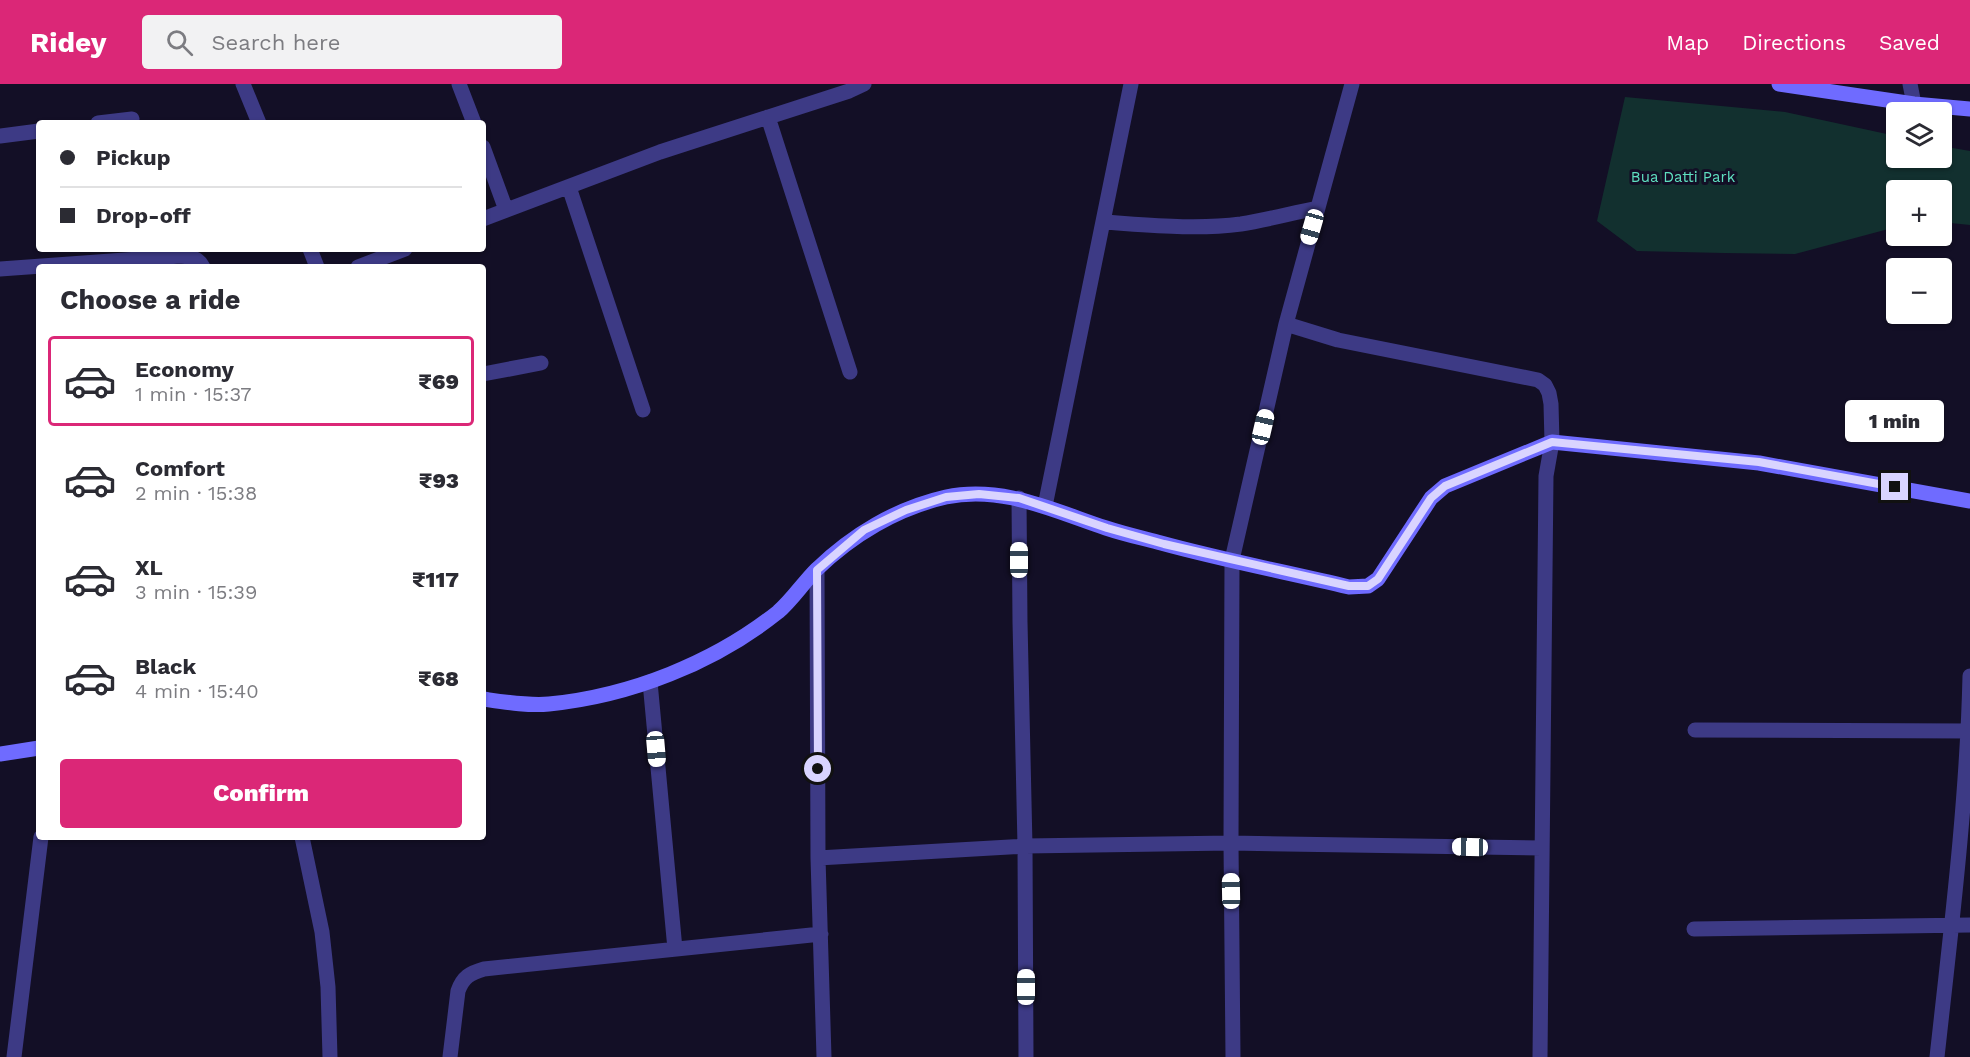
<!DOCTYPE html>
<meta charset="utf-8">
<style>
body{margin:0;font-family:"Work Sans",sans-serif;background:#f2f2f3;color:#2b2b33;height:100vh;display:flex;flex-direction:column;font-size:22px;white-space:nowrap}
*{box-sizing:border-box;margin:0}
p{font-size:20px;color:#7c7c81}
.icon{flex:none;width:33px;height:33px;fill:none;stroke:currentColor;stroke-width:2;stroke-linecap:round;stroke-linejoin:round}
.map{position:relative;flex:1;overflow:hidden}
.side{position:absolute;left:36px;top:180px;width:450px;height:576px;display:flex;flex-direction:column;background:#fff;border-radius:6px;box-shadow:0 2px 4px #0004}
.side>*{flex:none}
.banner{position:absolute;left:36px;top:36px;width:450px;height:132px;border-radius:6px;box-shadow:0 2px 4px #0004;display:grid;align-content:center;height:132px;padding:0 24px;background:#fff}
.tools{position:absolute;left:1886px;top:18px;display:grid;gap:12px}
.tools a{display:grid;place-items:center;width:66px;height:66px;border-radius:6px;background:#fff;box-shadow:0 2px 4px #0004;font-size:30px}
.end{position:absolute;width:27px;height:27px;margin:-14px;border:8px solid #d9d4ff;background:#111;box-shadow:0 0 0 3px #111}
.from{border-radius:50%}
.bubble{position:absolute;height:42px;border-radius:6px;background:#fff;box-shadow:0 2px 4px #0004;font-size:20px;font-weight:800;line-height:42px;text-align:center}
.car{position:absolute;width:18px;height:36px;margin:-18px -9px;border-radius:8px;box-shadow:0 0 4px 2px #0007;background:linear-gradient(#fff 24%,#345 0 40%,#fff 0 76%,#345 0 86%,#fff 0)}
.banner b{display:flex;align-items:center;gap:21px;height:57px;font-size:22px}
.banner b+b{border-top:2px solid #e1e1e2}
.banner i{width:15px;height:15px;background:#2b2b33}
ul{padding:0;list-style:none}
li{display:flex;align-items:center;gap:18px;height:90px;margin:0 12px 9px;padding:0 12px;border:3px solid transparent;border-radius:6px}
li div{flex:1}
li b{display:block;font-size:22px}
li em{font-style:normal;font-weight:800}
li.active{border-color:#db2777}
li>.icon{width:54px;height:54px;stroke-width:1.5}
h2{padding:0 24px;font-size:27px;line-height:72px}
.action{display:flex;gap:12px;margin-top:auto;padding:12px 24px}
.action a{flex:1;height:69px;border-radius:6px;background:#db2777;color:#fff;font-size:24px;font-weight:800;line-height:69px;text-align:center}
header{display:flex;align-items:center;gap:36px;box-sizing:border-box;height:84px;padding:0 30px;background:#db2777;color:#fff}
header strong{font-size:28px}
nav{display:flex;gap:33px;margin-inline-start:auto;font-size:21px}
.search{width:420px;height:54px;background:#f2f2f3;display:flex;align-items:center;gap:15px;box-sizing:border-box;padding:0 21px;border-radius:6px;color:#7c7c81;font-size:22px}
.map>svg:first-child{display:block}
.green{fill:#12302f}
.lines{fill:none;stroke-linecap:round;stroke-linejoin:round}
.street{stroke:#3d3a85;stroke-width:15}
.secondary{stroke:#6f6bff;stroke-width:15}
.route{stroke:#d9d4ff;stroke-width:8}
.labels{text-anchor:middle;stroke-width:6;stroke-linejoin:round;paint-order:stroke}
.park-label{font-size:15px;fill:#5fe0c0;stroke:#130f26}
</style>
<header>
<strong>Ridey</strong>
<div class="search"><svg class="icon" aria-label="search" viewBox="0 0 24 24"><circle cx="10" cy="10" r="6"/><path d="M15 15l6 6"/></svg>Search here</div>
<nav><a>Map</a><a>Directions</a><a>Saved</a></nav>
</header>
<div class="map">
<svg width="1970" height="973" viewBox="0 0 1970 973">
<rect width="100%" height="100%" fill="#130f26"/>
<!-- green -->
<path class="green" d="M1625 13 1785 28 1896 52V74H1941V62L1970 67V141L1941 138V106H1896V143L1795 170 1724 169 1637 167 1597 137Z"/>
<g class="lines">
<!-- street -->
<path class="street" d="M243 0 259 39
M459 0 474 39
M1910 0 1914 20
M768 33 850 288
M98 39 132 35
M0 52 39 47
M483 63 506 126
M569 103 643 326
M483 135 660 68 849 7 864 0
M1103 138C1149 141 1195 146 1241 140 1267 136 1292 129 1318 124
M310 165 317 183
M358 183 405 165
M0 185 180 172C190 173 198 173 203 183
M1286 240 1338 256 1538 296 1545 301 1549 309 1551 320 1552 358 1546 392 1540 973
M483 290 541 279
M1019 414 1020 538 1025 762 1026 973
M1045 422 1131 0
M817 485 818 774 824 973
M650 598 675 865
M1695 646 1970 647
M302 753 322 848 328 903 330 973
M818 774 1025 762 1231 759 1542 764
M1694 845 1970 841
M14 973 41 753
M450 973 458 907C463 893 470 889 484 885L821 850
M1233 973 1231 759 1232 476 1286 240 1352 0
M1937 973C1951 846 1967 719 1970 592"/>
<!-- secondary -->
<path class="secondary" d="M1779 0 1914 20 1970 25
M483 615C504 618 528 622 549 620 630 612 714 579 778 528 792 516 803 499 816 486 852 451 897 424 946 413 1003 401 1054 427 1106 444 1124 450 1142 454 1161 459 1223 476 1286 488 1349 503L1368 502 1378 495 1431 414 1445 402 1552 358 1759 379 1970 417
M0 670 39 664"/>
</g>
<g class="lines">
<!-- route -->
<path class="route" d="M818 685 817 486 864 446 906 426 946 413 979 410 1019 414 1107 444 1164 460 1349 502H1368L1378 495 1431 414 1445 402 1552 358 1759 378 1895 403"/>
</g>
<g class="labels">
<!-- park labels -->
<g class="park-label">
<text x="1683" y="98">Bua Datti Park</text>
</g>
</g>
</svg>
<div class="tools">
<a><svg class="icon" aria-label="layers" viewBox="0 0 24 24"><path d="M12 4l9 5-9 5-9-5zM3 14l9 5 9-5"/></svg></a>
<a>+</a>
<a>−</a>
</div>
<i class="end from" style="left:818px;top:685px"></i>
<i class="end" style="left:1895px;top:403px"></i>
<div class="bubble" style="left:1845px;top:316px;width:99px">1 min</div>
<i class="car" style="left:1312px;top:143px;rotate:196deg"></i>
<i class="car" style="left:1263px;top:343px;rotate:13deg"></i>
<i class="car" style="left:1019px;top:476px;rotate:0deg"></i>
<i class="car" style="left:656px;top:665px;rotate:175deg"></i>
<i class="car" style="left:1470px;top:763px;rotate:271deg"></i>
<i class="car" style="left:1231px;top:807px;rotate:359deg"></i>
<i class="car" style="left:1026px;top:903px;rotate:0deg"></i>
<div class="banner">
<b><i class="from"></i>Pickup</b>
<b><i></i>Drop-off</b>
</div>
<section class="side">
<h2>Choose a ride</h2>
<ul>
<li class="active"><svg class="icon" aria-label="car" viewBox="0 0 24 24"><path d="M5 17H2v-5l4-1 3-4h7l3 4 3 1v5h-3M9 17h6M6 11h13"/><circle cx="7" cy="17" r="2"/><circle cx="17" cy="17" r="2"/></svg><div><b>Economy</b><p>1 min · 15:37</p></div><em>₹69</em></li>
<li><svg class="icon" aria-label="car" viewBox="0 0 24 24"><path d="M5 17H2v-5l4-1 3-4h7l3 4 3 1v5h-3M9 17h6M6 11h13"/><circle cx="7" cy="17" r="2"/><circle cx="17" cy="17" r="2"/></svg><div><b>Comfort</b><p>2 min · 15:38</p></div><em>₹93</em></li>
<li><svg class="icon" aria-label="car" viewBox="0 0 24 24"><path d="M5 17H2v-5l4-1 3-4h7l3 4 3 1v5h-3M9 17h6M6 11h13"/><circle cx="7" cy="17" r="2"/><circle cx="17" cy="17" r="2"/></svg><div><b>XL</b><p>3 min · 15:39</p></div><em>₹117</em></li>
<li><svg class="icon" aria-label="car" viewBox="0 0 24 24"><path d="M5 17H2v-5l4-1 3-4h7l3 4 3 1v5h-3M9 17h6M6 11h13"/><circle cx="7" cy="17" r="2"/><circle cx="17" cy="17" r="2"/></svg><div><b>Black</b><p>4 min · 15:40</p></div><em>₹68</em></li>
</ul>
<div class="action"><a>Confirm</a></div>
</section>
</div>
